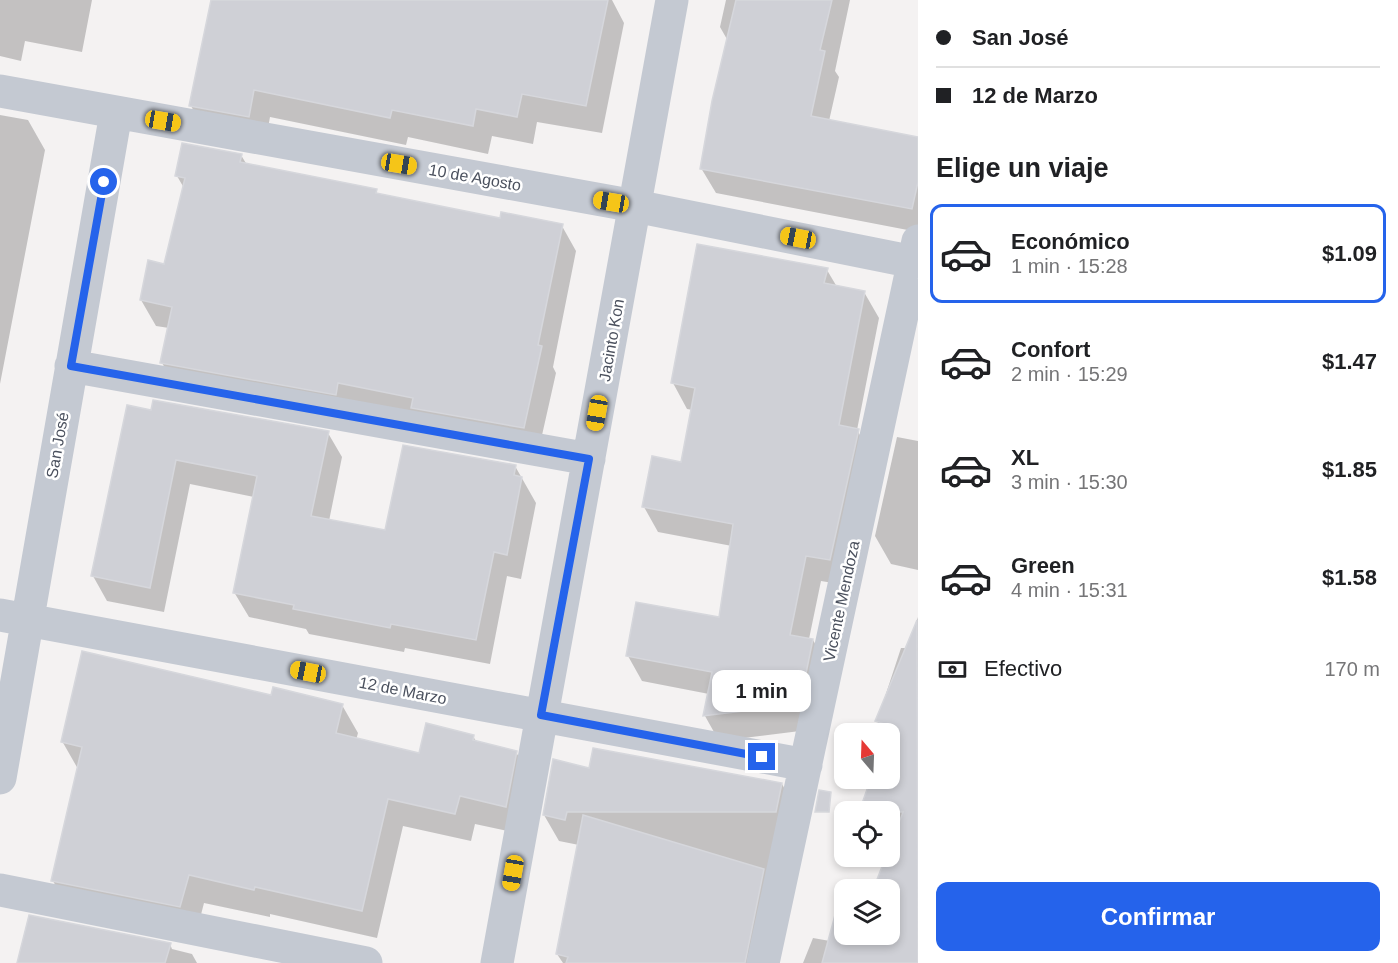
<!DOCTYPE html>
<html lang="es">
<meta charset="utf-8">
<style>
body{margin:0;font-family:Helvetica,sans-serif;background:#f6f6f6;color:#202124;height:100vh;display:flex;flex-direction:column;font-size:22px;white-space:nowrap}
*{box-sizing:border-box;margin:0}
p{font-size:20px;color:#757577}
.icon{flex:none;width:33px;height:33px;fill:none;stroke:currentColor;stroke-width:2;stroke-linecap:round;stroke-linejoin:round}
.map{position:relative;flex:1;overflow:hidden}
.drawer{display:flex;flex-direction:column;background:#fff;width:480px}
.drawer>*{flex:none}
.top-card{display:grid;align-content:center;height:132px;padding:0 18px;background:#fff}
.needle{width:39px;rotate:341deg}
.tools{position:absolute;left:834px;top:723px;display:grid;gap:12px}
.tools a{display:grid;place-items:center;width:66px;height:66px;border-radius:12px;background:#fff;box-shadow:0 3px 9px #0003;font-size:30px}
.end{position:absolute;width:27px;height:27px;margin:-14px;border:8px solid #2563eb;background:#fff;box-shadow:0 0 0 3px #fff}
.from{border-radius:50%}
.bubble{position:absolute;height:42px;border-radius:12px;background:#fff;box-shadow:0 3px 9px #0003;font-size:20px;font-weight:700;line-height:42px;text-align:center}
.car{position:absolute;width:18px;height:36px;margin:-18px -9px;border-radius:8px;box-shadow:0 0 4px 2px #0007;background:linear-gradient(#f5c518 24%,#345 0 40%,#f5c518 0 76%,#345 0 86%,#f5c518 0)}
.top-card b{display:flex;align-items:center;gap:21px;height:57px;font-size:22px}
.top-card b+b{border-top:2px solid #e0e0e0}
.top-card i{width:15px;height:15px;background:#202124}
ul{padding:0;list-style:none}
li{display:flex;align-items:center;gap:18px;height:99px;margin:0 12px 9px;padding:0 6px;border:3px solid transparent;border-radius:12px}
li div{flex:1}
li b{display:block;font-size:22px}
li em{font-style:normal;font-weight:700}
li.selected{border-color:#2563eb}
li>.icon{width:54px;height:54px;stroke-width:1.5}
h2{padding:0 18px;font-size:27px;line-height:72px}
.pay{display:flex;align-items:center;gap:15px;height:66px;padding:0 18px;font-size:22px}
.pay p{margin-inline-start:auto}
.cta{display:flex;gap:12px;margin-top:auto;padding:12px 18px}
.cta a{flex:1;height:69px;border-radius:12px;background:#2563eb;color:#fff;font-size:24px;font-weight:700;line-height:69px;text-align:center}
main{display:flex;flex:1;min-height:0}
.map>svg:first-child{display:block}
.shadow{fill:#0003}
.building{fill:#cfd0d6;stroke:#d6d7dc;stroke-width:1.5}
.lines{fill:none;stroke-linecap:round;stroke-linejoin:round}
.street{stroke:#c4c9d2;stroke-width:33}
.route{stroke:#2563eb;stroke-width:8}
.labels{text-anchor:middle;stroke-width:5;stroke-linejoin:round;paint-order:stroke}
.street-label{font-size:16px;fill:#4b515e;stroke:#fff}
</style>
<main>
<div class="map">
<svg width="918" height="963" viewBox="0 0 918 963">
<rect width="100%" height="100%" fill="#f4f2f2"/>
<!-- shadow -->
<path class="shadow" d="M0 0H92L82 52 25 41 21 61 0 56Z
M213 0H612L624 23 602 133 537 122 533 144 492 136 488 154 408 137 406 145 270 117 265 144 207 134 191 106Z
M726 0H850L835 71 839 77 829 121 918 139V232L716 193 701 168 728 41 720 27Z
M0 115 28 120 45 150 0 384Z
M241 155 247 165 376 190 378 195 501 220 562 226 576 251 553 367 556 373 538 453 177 388 162 363 169 328 156 326 141 300 165 265 184 188 177 176Z
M827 270 837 287 864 292 879 318 857 430 872 456 845 585 821 581 809 639 813 640 827 665 808 730 719 741 705 716 709 694 642 681 628 656 720 619 732 546 658 532 644 507 682 463 693 410 687 409 673 383Z
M128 407 328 433 342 457 329 521 386 532 515 466 536 503 521 579 507 576 490 664 405 648 404 652 309 634 306 629 249 617 234 592 254 497 190 484 164 612 107 601 93 576Z
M897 437 918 441V570L891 564 875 536Z
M918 617V963H803L813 938 830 941 842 895 844 934H890V734H881L882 730 877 721 901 648H908Z
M272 697 342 705 358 733 356 740 420 755 473 736 477 743 516 752 532 780 522 834 475 824 471 841 403 826 377 938 270 914V917L204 903 196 934 69 909 53 881 78 769 62 741Z
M590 770 782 784 796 810 764 963H563L557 954 579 845 559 841 544 815Z
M170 944 172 949 192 954 197 963H19Z"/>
<!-- building -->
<path class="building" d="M211 0H608L586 106 522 94 517 117 476 109 473 126 392 110 390 118 254 90 249 117 189 106Z
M736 0H832L820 50 825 51 811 116 918 137V182L912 209 700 169 712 101Z
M182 143 242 154 240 162 377 189 376 193 500 218 501 212 563 224 538 345 542 346 524 428 411 408 413 398 338 383 336 395 160 363 172 307 140 300 148 260 164 264 185 178 175 176Z
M697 244 828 268 824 283 865 291 839 425 859 429 830 560 806 556 790 635 813 639 801 698 793 705 703 716 712 672 626 656 636 602 719 617 733 524 642 507 652 456 681 462 695 388 671 383Z
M153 400 329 431 311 516 385 530 403 445 516 465 514 475 522 477 507 555 494 552 476 640 391 624 390 628 293 609 294 605 233 593 257 476 176 460 150 588 91 576 127 405 151 410Z
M917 620 918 963H822L841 893 844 894V934H890V890H873L886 856H890V847L903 812H859L871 778H890L888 734 891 726 875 721Z
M82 651 271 695 273 687 343 704 336 733 419 753 426 723 474 735 473 740 517 751 506 807 460 796 455 814 388 799 362 911 255 887 254 890 189 875 180 907 51 881 82 747 61 742Z
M593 748 782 783 776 812H567L565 820 543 815 553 759 589 768Z
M819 790 831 792 829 812H815Z
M583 815 764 869 745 963H566L568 957 556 954Z
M29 915 171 943 165 963H17Z"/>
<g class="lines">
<!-- street -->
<path class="street" d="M0 91 635 206 914 262
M71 366 589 459
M0 615 806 765
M0 778 116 113
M0 890 366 963
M497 963 672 0
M763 963 918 241"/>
</g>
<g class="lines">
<!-- route -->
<path class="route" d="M104 182 71 366 589 459 541 715 762 757"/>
</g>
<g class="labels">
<!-- street labels -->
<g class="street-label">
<text transform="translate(475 177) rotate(10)" y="6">10 de Agosto</text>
<text transform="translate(611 340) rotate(-80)" y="6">Jacinto Kon</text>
<text transform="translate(57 445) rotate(-80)" y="6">San José</text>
<text transform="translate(841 601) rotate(-78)" y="6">Vicente Mendoza</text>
<text transform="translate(403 690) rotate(11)" y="6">12 de Marzo</text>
</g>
</g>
</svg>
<div class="tools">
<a><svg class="needle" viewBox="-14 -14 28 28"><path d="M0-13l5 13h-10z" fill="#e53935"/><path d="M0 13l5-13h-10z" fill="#757577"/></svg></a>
<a><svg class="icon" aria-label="locate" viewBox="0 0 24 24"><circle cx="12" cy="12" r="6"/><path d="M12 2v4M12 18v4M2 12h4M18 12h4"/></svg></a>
<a><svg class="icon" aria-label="layers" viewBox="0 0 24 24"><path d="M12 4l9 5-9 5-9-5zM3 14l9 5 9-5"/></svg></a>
</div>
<i class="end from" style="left:104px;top:182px"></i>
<i class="end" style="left:762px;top:757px"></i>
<div class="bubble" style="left:712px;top:670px;width:99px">1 min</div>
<i class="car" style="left:163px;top:121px;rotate:100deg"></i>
<i class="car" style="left:399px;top:164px;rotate:100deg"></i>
<i class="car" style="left:611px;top:202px;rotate:280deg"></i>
<i class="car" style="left:798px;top:238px;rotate:281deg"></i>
<i class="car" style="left:597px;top:413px;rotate:190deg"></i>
<i class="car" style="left:308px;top:672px;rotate:281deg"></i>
<i class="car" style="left:513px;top:873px;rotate:190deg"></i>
</div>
<section class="drawer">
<div class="top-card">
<b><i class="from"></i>San José</b>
<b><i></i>12 de Marzo</b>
</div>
<h2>Elige un viaje</h2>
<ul>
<li class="selected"><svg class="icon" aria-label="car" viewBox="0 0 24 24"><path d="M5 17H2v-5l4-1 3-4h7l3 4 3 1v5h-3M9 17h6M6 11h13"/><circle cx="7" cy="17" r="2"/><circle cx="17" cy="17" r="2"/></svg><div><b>Económico</b><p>1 min · 15:28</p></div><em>$1.09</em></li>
<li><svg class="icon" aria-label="car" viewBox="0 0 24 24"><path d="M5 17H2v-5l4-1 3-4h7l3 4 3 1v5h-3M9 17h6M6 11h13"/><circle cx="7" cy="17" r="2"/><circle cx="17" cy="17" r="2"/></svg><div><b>Confort</b><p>2 min · 15:29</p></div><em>$1.47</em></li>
<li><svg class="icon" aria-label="car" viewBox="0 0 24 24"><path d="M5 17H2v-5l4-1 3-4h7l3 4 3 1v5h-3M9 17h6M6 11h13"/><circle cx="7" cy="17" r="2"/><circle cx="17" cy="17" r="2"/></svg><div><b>XL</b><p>3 min · 15:30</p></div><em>$1.85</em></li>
<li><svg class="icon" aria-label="car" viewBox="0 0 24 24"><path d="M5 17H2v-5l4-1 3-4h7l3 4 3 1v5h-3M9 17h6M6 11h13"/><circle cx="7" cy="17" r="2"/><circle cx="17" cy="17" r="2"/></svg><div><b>Green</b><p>4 min · 15:31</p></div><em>$1.58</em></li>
</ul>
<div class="pay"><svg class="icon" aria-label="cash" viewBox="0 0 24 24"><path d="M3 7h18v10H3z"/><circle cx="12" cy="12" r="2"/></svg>Efectivo<p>170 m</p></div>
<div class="cta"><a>Confirmar</a></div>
</section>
</main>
